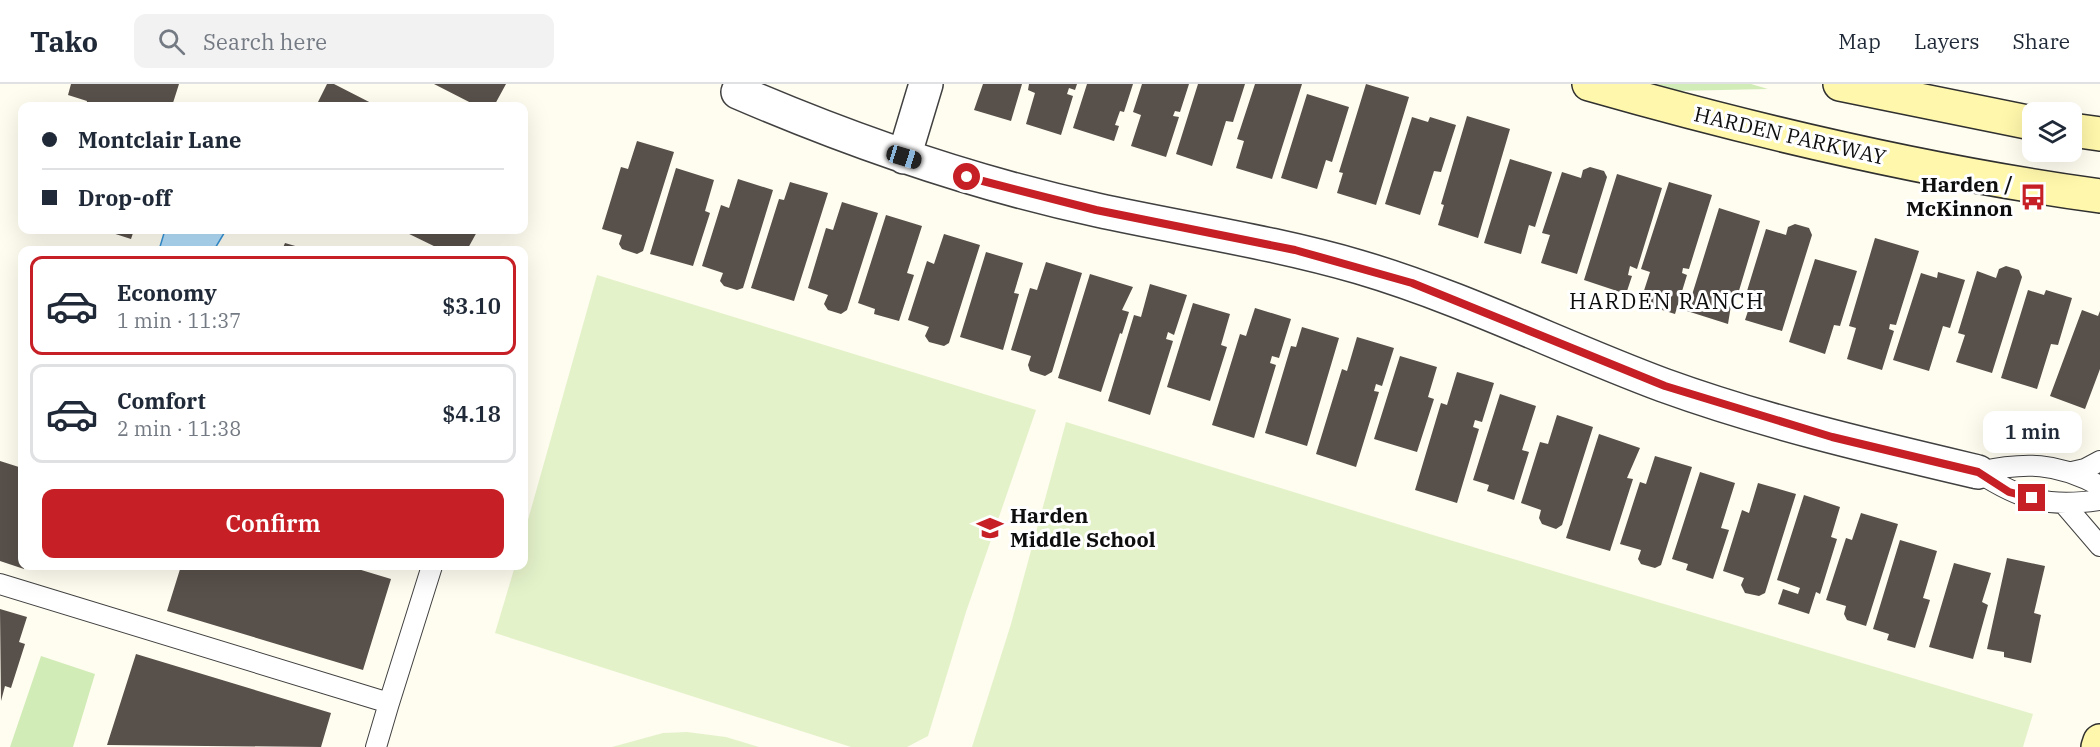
<!DOCTYPE html>
<meta charset="utf-8">
<style>
body{margin:0;font-family:"IBM Plex Serif",serif;background:#f2f2f3;color:#1f2937;height:100vh;display:flex;flex-direction:column;font-size:22px;white-space:nowrap}
*{box-sizing:border-box;margin:0}
p{font-size:20px;color:#747a83}
.icon{flex:none;width:33px;height:33px;fill:none;stroke:currentColor;stroke-width:2;stroke-linecap:round;stroke-linejoin:round}
.map{position:relative;flex:1;overflow:hidden}
.details{position:absolute;left:18px;top:162px;width:510px;height:324px;display:flex;flex-direction:column;background:#fff;border-radius:12px;box-shadow:0 6px 24px #0002}
.details>*{flex:none}
.guide{position:absolute;left:18px;top:18px;width:510px;height:132px;border-radius:12px;box-shadow:0 6px 24px #0002;display:grid;align-content:center;height:132px;padding:0 24px;background:#fff}
.tools{position:absolute;left:2022px;top:18px;display:grid;gap:12px}
.tools a{display:grid;place-items:center;width:60px;height:60px;border-radius:12px;background:#fff;box-shadow:0 6px 24px #0002;font-size:30px}
.end{position:absolute;width:27px;height:27px;margin:-14px;border:8px solid #c61f25;background:#fff;box-shadow:0 0 0 3px #fff}
.from{border-radius:50%}
.bubble{position:absolute;height:42px;border-radius:12px;background:#fff;box-shadow:0 6px 24px #0002;font-size:20px;font-weight:600;line-height:42px;text-align:center}
.car{position:absolute;width:18px;height:36px;margin:-18px -9px;border-radius:8px;box-shadow:0 0 4px 2px #0007;background:linear-gradient(#222 24%,#8ab4d8 0 40%,#222 0 76%,#8ab4d8 0 86%,#222 0)}
.guide b{display:flex;align-items:center;gap:21px;height:57px;font-size:22px}
.guide b+b{border-top:2px solid #e0e1e3}
.guide i{width:15px;height:15px;background:#1f2937}
ul{padding:10px 0 0;list-style:none}
li{display:flex;align-items:center;gap:18px;height:99px;margin:0 12px 9px;padding:0 12px;border:3px solid #e0e1e3;border-radius:12px}
li div{flex:1}
li b{display:block;font-size:22px}
li em{font-style:normal;font-weight:600}
li.selected{border-color:#c61f25}
li>.icon{width:54px;height:54px;stroke-width:1.5}
.cta{display:flex;gap:12px;margin-top:auto;padding:12px 24px}
.cta a{flex:1;height:69px;border-radius:12px;background:#c61f25;color:#fff;font-size:24px;font-weight:600;line-height:69px;text-align:center}
header{display:flex;align-items:center;gap:36px;box-sizing:border-box;height:84px;padding:0 30px;background:#fff;border-bottom:2px solid #e0e1e3}
header strong{font-size:28px}
nav{display:flex;gap:33px;margin-inline-start:auto;font-size:21px}
.search{width:420px;height:54px;background:#f2f2f3;display:flex;align-items:center;gap:15px;box-sizing:border-box;padding:0 21px;border-radius:12px;color:#747a83;font-size:22px}
.map>svg:first-child{display:block}
.green{fill:#d2ecb7}
.pitch{fill:#e4f2ca}
.water{fill:#b2ddf9;stroke:#3592d4;stroke-width:1.5}
.building{fill:#58504a}
.lines{fill:none;stroke-linecap:round;stroke-linejoin:round}
.lane-casing{stroke:#414141;stroke-width:22}
.street-casing{stroke:#414141;stroke-width:36}
.secondary-casing{stroke:#303030;stroke-width:36}
.lane{stroke:#fff;stroke-width:20}
.street{stroke:#fff;stroke-width:33}
.secondary{stroke:#fff7ab;stroke-width:33}
.route{stroke:#c61f25;stroke-width:8}
.labels{text-anchor:middle;stroke-width:6;stroke-linejoin:round;paint-order:stroke}
.street-label{font-size:21px;fill:#0e0e0e;stroke:#fff}
.poi-label{font-size:21px;font-weight:bold;fill:#0e0e0e;stroke:#fff;text-anchor:end}
.neighbourhood-label{font-size:22px;letter-spacing:1.5px;fill:#0e0e0e;stroke:#fff}
</style>
<header>
<strong>Tako</strong>
<div class="search"><svg class="icon" aria-label="search" viewBox="0 0 24 24"><circle cx="10" cy="10" r="6"/><path d="M15 15l6 6"/></svg>Search here</div>
<nav><a>Map</a><a>Layers</a><a>Share</a></nav>
</header>
<div class="map">
<svg width="2100" height="663" viewBox="0 0 2100 663">
<rect width="100%" height="100%" fill="#fffcf0"/>
<!-- green -->
<path class="green" d="M1651 0H1751L1768 5 1675 7Z
M41 572 95 590 73 663H10Z"/>
<!-- pitch -->
<path class="pitch" d="M597 191 1036 326 966 528 928 652 907 663H851L495 549 515 482H524V450Z
M1066 338 1433 451 2033 630 2023 663H972L1011 540Z
M687 648 726 653 759 663H612L663 649Z"/>
<!-- water -->
<path class="water" d="M165 146H226L214 166H159Z"/>
<!-- building -->
<path class="building" d="M71 0H179L172 22H86L87 17 68 11Z
M327 0H334L377 22H316Z
M434 0H506L494 22H477Z
M983 0H1022L1011 37 974 26Z
M1029 0H1077L1075 6 1069 4 1067 10 1073 12 1061 51 1026 40 1035 9 1028 6Z
M1087 0H1133L1124 28 1120 27 1115 41 1119 42 1114 57 1073 44Z
M1142 0H1189L1180 28 1175 27 1173 32 1179 33 1166 73 1131 62 1141 31 1133 28Z
M1198 0H1245L1233 38 1226 37 1212 82 1176 70Z
M1255 0H1302L1272 95 1236 84 1244 57 1237 55Z
M1366 0 1409 13 1376 121 1337 109 1343 89 1339 88Z
M1307 10 1349 23 1332 78 1326 76 1317 105 1281 94Z
M1467 32 1510 45 1478 154 1438 141 1444 121 1441 120Z
M1412 33 1428 38 1430 33 1456 41 1441 88 1434 87 1420 131 1385 120Z
M637 57 674 68 643 167 637 170 622 165 619 160 622 151 602 145 621 83 628 85Z
M1510 75 1552 88 1535 143 1529 141 1521 170 1484 159Z
M1590 83 1604 87 1607 93 1577 190 1541 179 1550 151 1542 149 1562 88 1581 94 1583 86Z
M676 84 714 96 705 127 710 129 693 182 650 170Z
M1617 90 1662 104 1637 185 1630 182 1628 191 1632 192 1626 210 1584 196Z
M738 95 773 106 743 204 737 206 724 202 720 197 723 189 702 182 721 121 729 124Z
M790 98 828 109 794 217 751 204 779 115 784 116Z
M1669 98 1712 111 1689 185 1683 184 1682 189 1687 191 1675 230 1640 219 1650 188 1641 185Z
M842 118 878 129 847 226 841 230 828 226 824 220 828 211 808 204 826 144 833 146Z
M1719 124 1760 137 1738 210 1733 209 1728 240 1687 227Z
M886 131 922 142 907 189 914 191 899 237 874 230 875 225 858 219Z
M1795 140 1809 144 1812 151 1782 247 1745 236 1754 209 1747 207 1766 145 1786 151 1788 143Z
M103 146H134L131 155Z
M401 146H478L467 166H442Z
M944 150 980 161 949 259 944 262 929 258 925 252 929 243 908 236 927 177 934 180Z
M1875 154 1919 167 1896 241 1890 240 1889 245 1894 247 1882 286 1847 275 1856 244 1849 242Z
M285 159 309 166H282Z
M986 168 1023 179 1014 209 1019 210 1003 266 960 253Z
M1815 175 1857 187 1840 242 1834 241 1825 270 1789 258Z
M1046 178 1082 189 1052 288 1045 292 1030 287 1028 281 1031 272 1011 266 1030 204 1037 206Z
M2006 182 2019 186 2022 193 1992 289 1956 278 1965 251 1958 249 1977 187 1996 194 1999 185Z
M1938 188 1965 196 1950 244 1943 242 1929 287 1893 276 1921 189 1937 194Z
M1090 190 1133 203 1122 226 1129 228 1122 250 1120 249 1101 308 1058 294Z
M1150 200 1187 211 1174 251 1168 248 1166 255 1173 257 1150 331 1108 317 1134 231 1141 233Z
M2028 206 2044 211 2046 206 2072 214 2058 261 2051 260 2037 305 2001 294Z
M1193 219 1230 230 1221 261 1227 263 1210 317 1167 303Z
M1255 224 1291 235 1279 274 1272 272 1270 279 1276 281 1254 354 1212 341 1240 250 1246 252Z
M2082 226 2098 232 2100 227V285L2085 325 2050 312Z
M1302 243 1339 254 1307 362 1265 349 1291 262 1296 263Z
M1357 253 1394 264 1382 302 1376 300 1374 307 1379 308 1356 383 1316 370 1342 285 1347 287Z
M1400 272 1437 283 1428 313 1434 315 1417 368 1374 355Z
M1457 288 1494 299 1482 338 1475 336 1473 343 1479 345 1457 419 1415 406 1441 319 1447 321Z
M1500 310 1536 322 1522 366 1529 368 1514 416 1487 407 1489 401 1473 396Z
M1557 331 1593 343 1562 441 1556 445 1542 440 1539 434 1541 426 1521 419 1540 358 1548 360Z
M1599 350 1640 364 1627 394 1633 395 1610 467 1566 454Z
M1655 372 1692 383 1661 481 1655 484 1641 480 1638 475 1641 466 1620 460 1640 398 1646 400Z
M0 377 22 384 24 485 0 477Z
M1700 388 1735 399 1721 444 1729 446 1713 495 1686 486 1688 480 1672 475Z
M1758 399 1796 410 1765 509 1759 512 1745 509 1741 501 1744 494 1723 487 1742 426 1749 429Z
M1804 411 1840 423 1831 453 1837 455 1820 510 1816 508 1809 530 1778 520 1783 505 1798 510 1800 504 1777 496Z
M1861 429 1898 440 1866 542 1847 536 1844 530 1846 522 1826 516 1846 454 1852 456Z
M1900 456 1937 467 1923 514 1930 516 1915 564 1887 556 1889 550 1873 545Z
M2007 474 2045 482 2034 529 2041 531 2031 579 2004 573V568L1987 565Z
M1954 479 1991 489 1982 518 1988 521 1973 575 1929 563Z
M181 482H348L391 495 363 586 167 527Z
M0 525 27 533 19 558 25 560 11 604 5 602 1 617Z
M136 570 331 629 321 663 107 661Z"/>
<g class="lines">
<!-- lane casing -->
<g class="lane-casing">
<path id="lane" d="M2072 388 2085 385 2100 377
M2100 402C2057 378 2025 378 1978 388 2021 416 2048 424 2100 416
M2064 420 2100 462
M0 500 389 619 376 663
M389 619 432 482"/>
</g>
<!-- street casing -->
<g class="street-casing">
<path id="street" d="M738 8C854 58 973 99 1097 126 1184 145 1273 158 1359 183 1464 214 1561 263 1663 301 1765 338 1872 363 1978 388
M904 73 926 0"/>
</g>
<!-- secondary casing -->
<g class="secondary-casing">
<path id="secondary" d="M1589 0C1757 48 1927 88 2100 112
M1840 0 2032 39
M2072 46 2100 50
M2098 663 2100 657"/>
</g>
<!-- lane -->
<use href="#lane" class="lane"/>
<!-- street -->
<use href="#street" class="street"/>
<!-- secondary -->
<use href="#secondary" class="secondary"/>
</g>
<g class="lines">
<!-- route -->
<path class="route" d="M967 93 1096 126 1295 166 1412 199 1665 302 1832 353 1978 388 2009 408 2032 414"/>
</g>
<!-- icons -->
<defs>
<g id="bus-bare" transform="scale(2.07)"><path d="M-5-6H5V4H4V6H2V4H-2V6H-4V4H-5ZM-3.5-4V0h7V-4ZM-3.5 1.2v1.5H-2V1.2ZM2 1.2v1.5H3.5V1.2Z" fill="#c61f25" stroke="#fff" stroke-width="2.5" paint-order="stroke"/></g>
<g id="school-bare" transform="scale(2.07)"><path d="M0-5L7-2L0 1L-7-2ZM-4 1L0 2.5L4 1V4Q0 6-4 4Z" fill="#c61f25" stroke="#fff" stroke-width="2.5" paint-order="stroke"/></g>
</defs>
<g fill-rule="evenodd">
<use href="#bus-bare" x="2033" y="113"/>
<use href="#school-bare" x="990" y="444"/>
</g>
<g class="labels">
<!-- street labels -->
<g class="street-label">
<text transform="translate(1790 52) rotate(13)" y="7">HARDEN PARKWAY</text>
</g>
<!-- poi labels -->
<g class="poi-label">
<text x="2013" y="108">Harden /<tspan x="2013" dy="24">McKinnon</tspan></text>
<text x="1010" y="439" text-anchor="start">Harden<tspan x="1010" dy="24">Middle School</tspan></text>
</g>
<!-- neighbourhood labels -->
<g class="neighbourhood-label">
<text x="1667" y="225">HARDEN RANCH</text>
</g>
</g>
</svg>
<div class="tools">
<a><svg class="icon" aria-label="layers" viewBox="0 0 24 24"><path d="M12 4l9 5-9 5-9-5zM3 14l9 5 9-5"/></svg></a>
</div>
<i class="end from" style="left:967px;top:93px"></i>
<i class="end" style="left:2032px;top:414px"></i>
<div class="bubble" style="left:1983px;top:327px;width:99px">1 min</div>
<i class="car" style="left:904px;top:73px;rotate:107deg"></i>
<div class="guide">
<b><i class="from"></i>Montclair Lane</b>
<b><i></i>Drop-off</b>
</div>
<section class="details">
<ul>
<li class="selected"><svg class="icon" aria-label="car" viewBox="0 0 24 24"><path d="M5 17H2v-5l4-1 3-4h7l3 4 3 1v5h-3M9 17h6M6 11h13"/><circle cx="7" cy="17" r="2"/><circle cx="17" cy="17" r="2"/></svg><div><b>Economy</b><p>1 min · 11:37</p></div><em>$3.10</em></li>
<li><svg class="icon" aria-label="car" viewBox="0 0 24 24"><path d="M5 17H2v-5l4-1 3-4h7l3 4 3 1v5h-3M9 17h6M6 11h13"/><circle cx="7" cy="17" r="2"/><circle cx="17" cy="17" r="2"/></svg><div><b>Comfort</b><p>2 min · 11:38</p></div><em>$4.18</em></li>
</ul>
<div class="cta"><a>Confirm</a></div>
</section>
</div>
